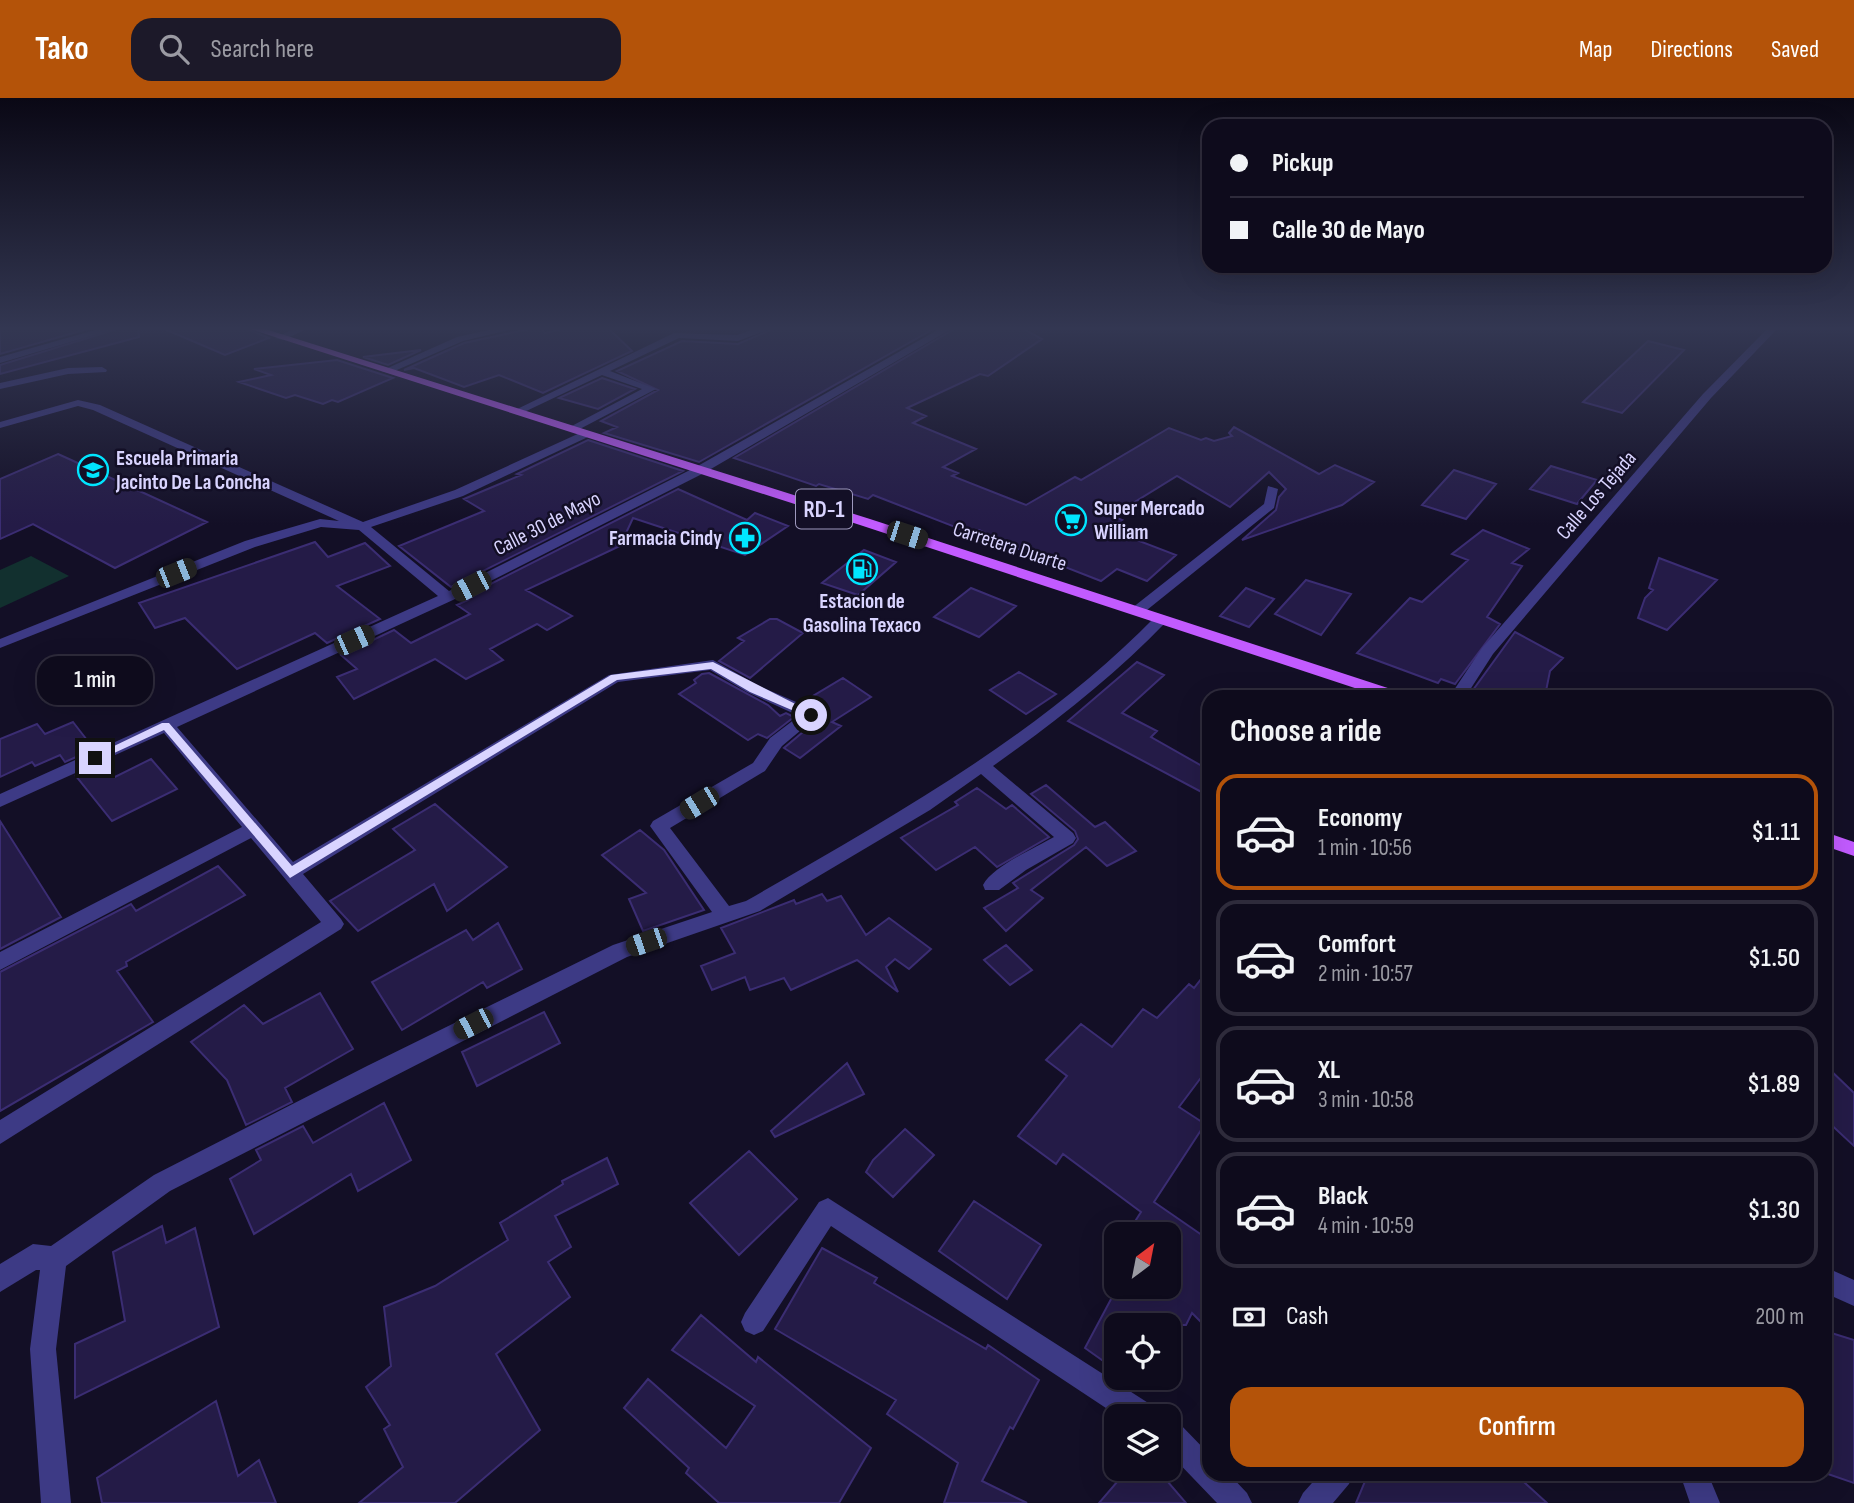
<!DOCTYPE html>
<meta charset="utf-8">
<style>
body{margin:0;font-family:"Sofia Sans Condensed",sans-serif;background:#1c1929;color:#f1f3f6;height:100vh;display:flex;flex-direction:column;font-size:26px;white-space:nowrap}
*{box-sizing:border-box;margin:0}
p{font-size:23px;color:#9b9ba3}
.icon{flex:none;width:38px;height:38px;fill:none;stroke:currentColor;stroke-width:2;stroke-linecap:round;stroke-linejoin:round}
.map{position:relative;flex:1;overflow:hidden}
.side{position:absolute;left:1202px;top:592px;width:630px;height:791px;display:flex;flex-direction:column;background:#0e0b1c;border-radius:21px;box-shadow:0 7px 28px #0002,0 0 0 2px #2e2b3b}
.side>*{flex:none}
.top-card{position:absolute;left:1202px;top:21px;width:630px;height:154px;border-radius:21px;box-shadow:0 7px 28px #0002,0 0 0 2px #2e2b3b;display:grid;align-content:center;height:154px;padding:0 28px;background:#0e0b1c}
.needle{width:46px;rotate:32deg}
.fabs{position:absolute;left:1104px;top:1124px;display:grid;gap:14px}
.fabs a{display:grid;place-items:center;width:77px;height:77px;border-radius:14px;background:#0e0b1c;box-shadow:0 7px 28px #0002,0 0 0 2px #2e2b3b;font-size:35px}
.end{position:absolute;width:32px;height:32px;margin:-16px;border:9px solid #d9d4ff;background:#111;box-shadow:0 0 0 4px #111}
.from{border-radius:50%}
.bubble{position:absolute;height:49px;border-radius:21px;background:#0e0b1c;box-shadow:0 7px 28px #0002,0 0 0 2px #2e2b3b;font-size:23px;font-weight:600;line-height:49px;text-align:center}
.car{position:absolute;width:21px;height:42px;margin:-21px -10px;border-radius:9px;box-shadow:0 0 5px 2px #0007;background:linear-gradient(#222 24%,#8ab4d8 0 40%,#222 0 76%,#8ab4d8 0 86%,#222 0)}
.top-card b{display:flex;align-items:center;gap:24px;height:66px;font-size:26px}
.top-card b+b{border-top:2px solid #2e2b3b}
.top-card i{width:18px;height:18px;background:#f1f3f6}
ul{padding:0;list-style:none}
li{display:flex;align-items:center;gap:21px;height:116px;margin:0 14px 10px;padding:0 14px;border:4px solid #2e2b3b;border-radius:21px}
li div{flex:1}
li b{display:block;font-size:26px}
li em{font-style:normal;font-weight:600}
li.active{border-color:#b45309}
li>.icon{width:63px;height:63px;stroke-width:1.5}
h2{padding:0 28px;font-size:32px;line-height:84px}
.pay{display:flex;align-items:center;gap:18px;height:77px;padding:0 28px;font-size:26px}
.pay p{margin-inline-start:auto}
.action{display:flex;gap:14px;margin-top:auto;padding:14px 28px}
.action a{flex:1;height:80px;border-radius:21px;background:#b45309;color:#fff;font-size:28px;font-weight:600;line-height:80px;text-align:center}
header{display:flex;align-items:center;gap:42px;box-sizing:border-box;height:98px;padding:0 35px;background:#b45309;color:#fff}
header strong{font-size:33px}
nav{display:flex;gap:38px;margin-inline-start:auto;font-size:24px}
.search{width:490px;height:63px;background:#1c1929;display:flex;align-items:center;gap:18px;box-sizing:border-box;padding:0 24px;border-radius:21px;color:#9b9ba3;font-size:26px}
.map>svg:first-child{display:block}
.green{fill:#12302f}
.building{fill:#241b47;stroke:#3b2d73;stroke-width:2}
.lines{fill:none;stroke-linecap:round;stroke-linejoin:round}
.minor{fill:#3d3a85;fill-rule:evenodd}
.major{fill:#c25bff;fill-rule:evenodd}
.route{fill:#d9d4ff}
.labels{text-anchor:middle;stroke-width:5;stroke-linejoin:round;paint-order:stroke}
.far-poi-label{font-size:21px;font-weight:bold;fill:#d9d4ff;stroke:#130f26;text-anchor:start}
.far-street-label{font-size:21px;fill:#d9d4ff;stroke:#130f26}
.shield{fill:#130f26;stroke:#9e99be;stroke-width:2}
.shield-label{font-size:23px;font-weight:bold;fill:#d9d4ff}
</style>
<header>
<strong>Tako</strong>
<div class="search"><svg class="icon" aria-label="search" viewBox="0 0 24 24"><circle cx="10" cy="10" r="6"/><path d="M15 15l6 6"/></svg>Search here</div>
<nav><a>Map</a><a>Directions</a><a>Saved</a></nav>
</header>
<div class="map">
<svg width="1854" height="1405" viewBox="0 0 1854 1405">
<rect width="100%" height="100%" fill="#130f26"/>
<!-- green -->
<path class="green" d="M31 458 69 478 0 510V472Z"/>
<!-- building -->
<path class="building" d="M0 230H91L0 256Z
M120 230H138L139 239 0 276V267Z
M162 230H245L269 240 225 257Z
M534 230H541L545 235 567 230H608L632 253 543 295 499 277 464 289 414 270 404 272 464 245Z
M775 230H935L699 364 604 335 617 329 601 323 658 292 617 273 682 243 738 246Z
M956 230H1022L1042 241 988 278 980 276 907 310 926 318 913 325 976 351 943 369 958 375 952 378 1026 407 1075 379 1081 382 1169 330 1201 342 1206 340 1214 343 1232 338 1229 335 1234 329 1319 376 1335 367 1374 384 1342 407 1242 442 1276 412 1279 399 1286 391 1269 374 1230 409 1177 378 1112 418 1122 422 1108 431 1176 457 1147 483 1117 471 1101 483 1055 465 1052 467 979 432 973 436 873 397 868 401 819 386 816 388 734 360Z
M1648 243 1684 252 1622 315 1583 304Z
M421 252 388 267 363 259 379 257Z
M337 262 393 280 338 304 332 302 323 306 295 297 286 300 239 284 271 277 254 271Z
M602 280 635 291 598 311 559 300Z
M588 342 683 373 451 489 399 448 484 413 464 401 521 377 517 376Z
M58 356 146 396 207 424 115 470 33 426 0 441V381Z
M1551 368 1597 382 1577 406 1530 391Z
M1454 372 1496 386 1466 421 1422 407Z
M678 391 747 422 755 415 788 428 745 457 633 420 620 448 526 492 572 518 547 532 537 526 490 551 503 562 466 581 435 561 354 601 337 579 357 571 341 557 394 532 411 545 470 516 457 507 468 502 465 499Z
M1483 432 1529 451 1512 465 1522 468 1487 519 1500 526 1455 586 1441 581 1438 585 1357 555 1410 500 1422 504 1468 462 1452 456Z
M315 444 328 459 365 445 390 468 337 488 380 521 327 545 315 535 237 571 185 520 155 530 139 505Z
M864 452 896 464 858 497 822 485Z
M1659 460 1717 482 1667 532 1638 520 1645 500 1653 492 1649 490Z
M1306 482 1351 496 1321 537 1275 516Z
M971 490 1016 508 979 539 934 519Z
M1246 490 1274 501 1249 529 1220 518Z
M770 521H777L803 535 750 580 719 563 744 543 738 540Z
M1515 534 1563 560 1550 573 1545 598H1491L1473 592Z
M1137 564 1164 577 1122 615 1157 633 1151 639 1209 672V698L1068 623Z
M1019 574 1056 596 1026 616 990 592Z
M709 575 768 607 780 618 786 615 794 619 767 640 758 636 748 642 679 596 696 585 694 582 702 576Z
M843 580 871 599 832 624 841 628 800 660 784 650 822 618 818 611 803 604Z
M73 624 94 651 65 664 60 657 35 668 32 664 0 679V641L37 626 45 636Z
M151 661 177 691 112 723 76 678 104 665 115 679Z
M1046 687 1095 729 1105 724 1136 753 1107 768 1086 749 1031 792 1043 800 1006 833 984 810 1018 790 1013 785 1074 747 1078 741 1075 733 1031 696Z
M977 690 1006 711 1012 707 1049 739 997 769 975 749 936 772 901 740 958 707 955 704Z
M435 706 507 769 447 813 434 786 358 833 330 803 415 752 393 731Z
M0 723 61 819 0 851Z
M640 732 664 752 704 812 643 833 629 801 646 795 602 757Z
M218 768 245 797 126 864 127 868 117 873 153 924 0 1013V874L131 806 136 813Z
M822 796 827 803 841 798 866 837 889 820 931 851 909 871 895 861 886 869 898 894 857 862 791 892 784 880 750 892 745 879 712 892 701 868 735 855 721 830 794 802 796 806Z
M498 825 522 871 487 890 483 884 402 932 372 884 466 832 473 842Z
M1006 847 1032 872 1010 887 984 862Z
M1209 871V969L1179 1009 1205 1026 1154 1104 1209 1142V1232L1192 1215 1186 1227H1116V1272L1085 1250 1118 1188H1169V1136H1127L1141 1114 1063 1056 1056 1066 1018 1038 1067 978 1046 962 1081 926 1112 949 1143 911 1157 920 1189 886 1194 890Z
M320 895 353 951 285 990 292 1004 246 1027 227 982 191 944 244 907 263 926Z
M544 914 560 945 477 988 462 954Z
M847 965 864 996 775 1039 771 1033Z
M1825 967 1854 995V1048L1825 1021Z
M384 1005 411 1062 358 1093 351 1076 254 1136 230 1081 261 1062 256 1052 303 1028 313 1045Z
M905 1031 934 1057 893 1099 866 1074 873 1062Z
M749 1053 797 1101 739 1157 690 1105Z
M607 1060 618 1086 555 1118 571 1149 548 1164 570 1199 496 1256 540 1332 455 1405H359L403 1369 384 1331 390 1327 366 1289 391 1268 384 1209 435 1188 508 1142 500 1125 563 1086 562 1083Z
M974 1103 1041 1147 1007 1201 939 1153Z
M162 1128 166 1145 195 1130 219 1229 75 1300V1246L125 1223 113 1154Z
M822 1150 877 1180 874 1185 986 1251 988 1247 1039 1282 1013 1331 1010 1329 982 1383 1027 1405H944L958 1365 887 1316 896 1302 775 1231Z
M701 1217 756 1264 758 1259 871 1350 839 1405H719L686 1375 689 1370 624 1310 648 1281 726 1350 755 1308 672 1252Z
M1825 1233 1854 1242V1385L1825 1375Z
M216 1303 238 1378 259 1362 276 1405H102L97 1380Z
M1129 1370H1156L1186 1405H1099Z
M1368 1376H1515L1547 1405H1356Z"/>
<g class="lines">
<!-- minor -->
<path class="minor" d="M102 230H118L0 265V259Z
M295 230H309L283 242 275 240Z
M497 230H517L463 243 390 275 381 273 457 239Z
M758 230H773L738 243 679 240 610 273 656 291 576 333 566 331 642 291 602 277 520 316 511 314 674 235 737 237Z
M941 230H953L704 375 453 502 177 629 293 764 609 577 713 562 759 588 817 613 819 617 782 648 765 673 670 730 729 808 746 803C890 720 1039 638 1156 518H1166V524C1114 578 1054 625 993 668L1073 735 1076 740 1073 745 1026 772 999 792H985L983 787C993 768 1035 750 1054 739L981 676 930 712 760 813 627 859 170 1093 66 1168 56 1251 71 1405H41L30 1251 40 1172H36L0 1194V1166L33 1146 51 1148 154 1077 367 968 613 847 712 814 650 728 653 723 753 665 770 640 799 618 747 594 710 572 618 584 303 776 341 821 344 826 341 831 0 1046V1022L321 824 251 740 0 872V854L242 729 164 635 0 709V696L438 498 359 432 321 429 255 449 0 550V541L245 443 320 421 339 423 93 312 78 308 0 330V324L78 302 100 307 363 424 455 392 582 334H590V338L463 398 371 429 449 493 696 369Z
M1768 230H1778L1711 300 1493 556 1466 598H1450L1482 550 1703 296Z
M102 269 107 272 106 274 68 276 0 291V285L68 270Z
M1268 388 1278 391 1274 410 1142 516H1132V510L1264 406Z
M828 1100 1153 1308 1157 1318H1118L831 1128 763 1233 754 1237 745 1233 741 1224 745 1215 819 1104Z
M1825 1169 1854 1182V1208L1825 1195Z
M1169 1321 1179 1325 1209 1356V1376H1229L1247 1395 1252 1405H1217L1169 1355Z
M1320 1376H1353L1349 1386 1333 1405H1298L1303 1395Z
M1680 1376H1708L1720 1405H1690Z"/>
<!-- major -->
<path class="major" d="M247 230H262L870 421 1400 594 1402 598H1379L860 427Z
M1825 734 1854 744V758L1825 748Z"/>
</g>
<!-- sky -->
<linearGradient id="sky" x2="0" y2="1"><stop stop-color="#0a0815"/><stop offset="0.54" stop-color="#333752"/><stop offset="1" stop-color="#333752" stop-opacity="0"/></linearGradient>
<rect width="1854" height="427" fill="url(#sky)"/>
<!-- route -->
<path class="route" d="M713 564 817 617 808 619 750 594 711 571 617 582 290 780 164 632 99 662 89 660 162 625H169L292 768 611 577Z"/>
<!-- icons -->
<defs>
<g id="school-ring" transform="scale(1.575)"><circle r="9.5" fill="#130f26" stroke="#00e5ff" stroke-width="1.5"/><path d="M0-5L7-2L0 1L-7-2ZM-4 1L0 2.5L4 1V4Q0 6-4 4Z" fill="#00e5ff"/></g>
<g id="supermarket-ring" transform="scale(1.575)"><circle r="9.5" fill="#130f26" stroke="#00e5ff" stroke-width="1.5"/><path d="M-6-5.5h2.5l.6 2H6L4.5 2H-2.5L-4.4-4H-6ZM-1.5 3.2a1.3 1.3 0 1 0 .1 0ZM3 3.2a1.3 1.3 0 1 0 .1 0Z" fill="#00e5ff"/></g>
<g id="pharmacy-ring" transform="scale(1.575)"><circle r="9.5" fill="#130f26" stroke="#00e5ff" stroke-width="1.5"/><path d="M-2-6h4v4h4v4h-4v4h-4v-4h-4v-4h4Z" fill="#00e5ff"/></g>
<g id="fuel-ring" transform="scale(1.575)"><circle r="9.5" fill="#130f26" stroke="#00e5ff" stroke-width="1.5"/><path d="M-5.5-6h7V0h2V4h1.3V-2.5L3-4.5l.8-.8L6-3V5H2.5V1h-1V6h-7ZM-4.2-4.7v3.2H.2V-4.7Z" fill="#00e5ff"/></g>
</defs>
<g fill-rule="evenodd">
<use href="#school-ring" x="93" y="372"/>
<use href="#supermarket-ring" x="1071" y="422"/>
<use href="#pharmacy-ring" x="745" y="440"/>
<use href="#fuel-ring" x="862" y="471"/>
</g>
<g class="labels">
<!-- far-poi labels -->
<g class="far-poi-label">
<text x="116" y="367">Escuela Primaria<tspan x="116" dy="24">Jacinto De La Concha</tspan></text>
<text x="1094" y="417">Super Mercado<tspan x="1094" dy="24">William</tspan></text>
<text x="722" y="447" text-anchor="end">Farmacia Cindy</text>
<text x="862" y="510" text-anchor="middle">Estacion de<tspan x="862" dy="24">Gasolina Texaco</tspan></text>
</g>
<!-- far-street labels -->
<g class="far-street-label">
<text transform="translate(1596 397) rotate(-49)" y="7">Calle Los Tejada</text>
<text transform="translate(547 425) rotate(-27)" y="7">Calle 30 de Mayo</text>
<text transform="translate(1010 448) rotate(18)" y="7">Carretera Duarte</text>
</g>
<!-- shield labels -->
<rect class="shield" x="796" y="391.5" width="56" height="39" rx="5"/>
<g class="shield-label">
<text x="824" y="419">RD-1</text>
</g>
</g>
</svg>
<div class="fabs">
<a><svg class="needle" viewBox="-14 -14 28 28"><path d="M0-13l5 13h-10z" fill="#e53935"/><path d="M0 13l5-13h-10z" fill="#9b9ba3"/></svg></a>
<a><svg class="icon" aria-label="locate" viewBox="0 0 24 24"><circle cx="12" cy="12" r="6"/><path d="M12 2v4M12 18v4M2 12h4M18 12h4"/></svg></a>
<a><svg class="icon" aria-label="layers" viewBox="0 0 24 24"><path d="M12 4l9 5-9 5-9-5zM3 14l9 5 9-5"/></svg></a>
</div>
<i class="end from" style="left:811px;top:617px"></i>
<i class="end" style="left:95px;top:660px"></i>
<div class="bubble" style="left:37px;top:558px;width:116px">1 min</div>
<i class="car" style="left:907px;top:437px;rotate:108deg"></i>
<i class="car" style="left:176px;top:475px;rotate:68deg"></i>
<i class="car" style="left:471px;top:488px;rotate:243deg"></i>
<i class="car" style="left:354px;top:542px;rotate:66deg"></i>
<i class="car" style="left:699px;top:705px;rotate:239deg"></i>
<i class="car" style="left:646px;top:844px;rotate:251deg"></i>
<i class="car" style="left:473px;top:926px;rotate:243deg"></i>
<div class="top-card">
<b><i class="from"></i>Pickup</b>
<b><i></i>Calle 30 de Mayo</b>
</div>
<section class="side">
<h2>Choose a ride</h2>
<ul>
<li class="active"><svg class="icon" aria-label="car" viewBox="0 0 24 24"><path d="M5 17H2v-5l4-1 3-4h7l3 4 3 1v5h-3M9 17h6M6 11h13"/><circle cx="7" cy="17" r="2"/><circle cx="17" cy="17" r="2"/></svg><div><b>Economy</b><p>1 min · 10:56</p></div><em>$1.11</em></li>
<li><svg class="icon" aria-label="car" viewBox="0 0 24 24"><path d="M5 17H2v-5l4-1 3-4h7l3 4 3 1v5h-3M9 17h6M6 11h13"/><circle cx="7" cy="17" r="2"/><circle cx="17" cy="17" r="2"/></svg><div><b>Comfort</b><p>2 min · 10:57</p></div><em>$1.50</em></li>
<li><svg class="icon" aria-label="car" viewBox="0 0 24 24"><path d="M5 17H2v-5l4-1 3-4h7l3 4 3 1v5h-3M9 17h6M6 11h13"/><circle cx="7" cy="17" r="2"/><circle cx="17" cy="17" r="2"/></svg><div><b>XL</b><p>3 min · 10:58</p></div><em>$1.89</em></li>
<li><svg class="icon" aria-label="car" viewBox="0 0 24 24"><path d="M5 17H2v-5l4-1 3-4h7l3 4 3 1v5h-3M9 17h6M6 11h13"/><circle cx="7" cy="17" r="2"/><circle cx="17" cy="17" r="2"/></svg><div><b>Black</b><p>4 min · 10:59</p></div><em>$1.30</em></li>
</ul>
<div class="pay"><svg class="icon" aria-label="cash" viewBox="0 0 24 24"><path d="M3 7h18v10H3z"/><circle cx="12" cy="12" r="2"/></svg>Cash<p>200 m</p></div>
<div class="action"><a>Confirm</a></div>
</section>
</div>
